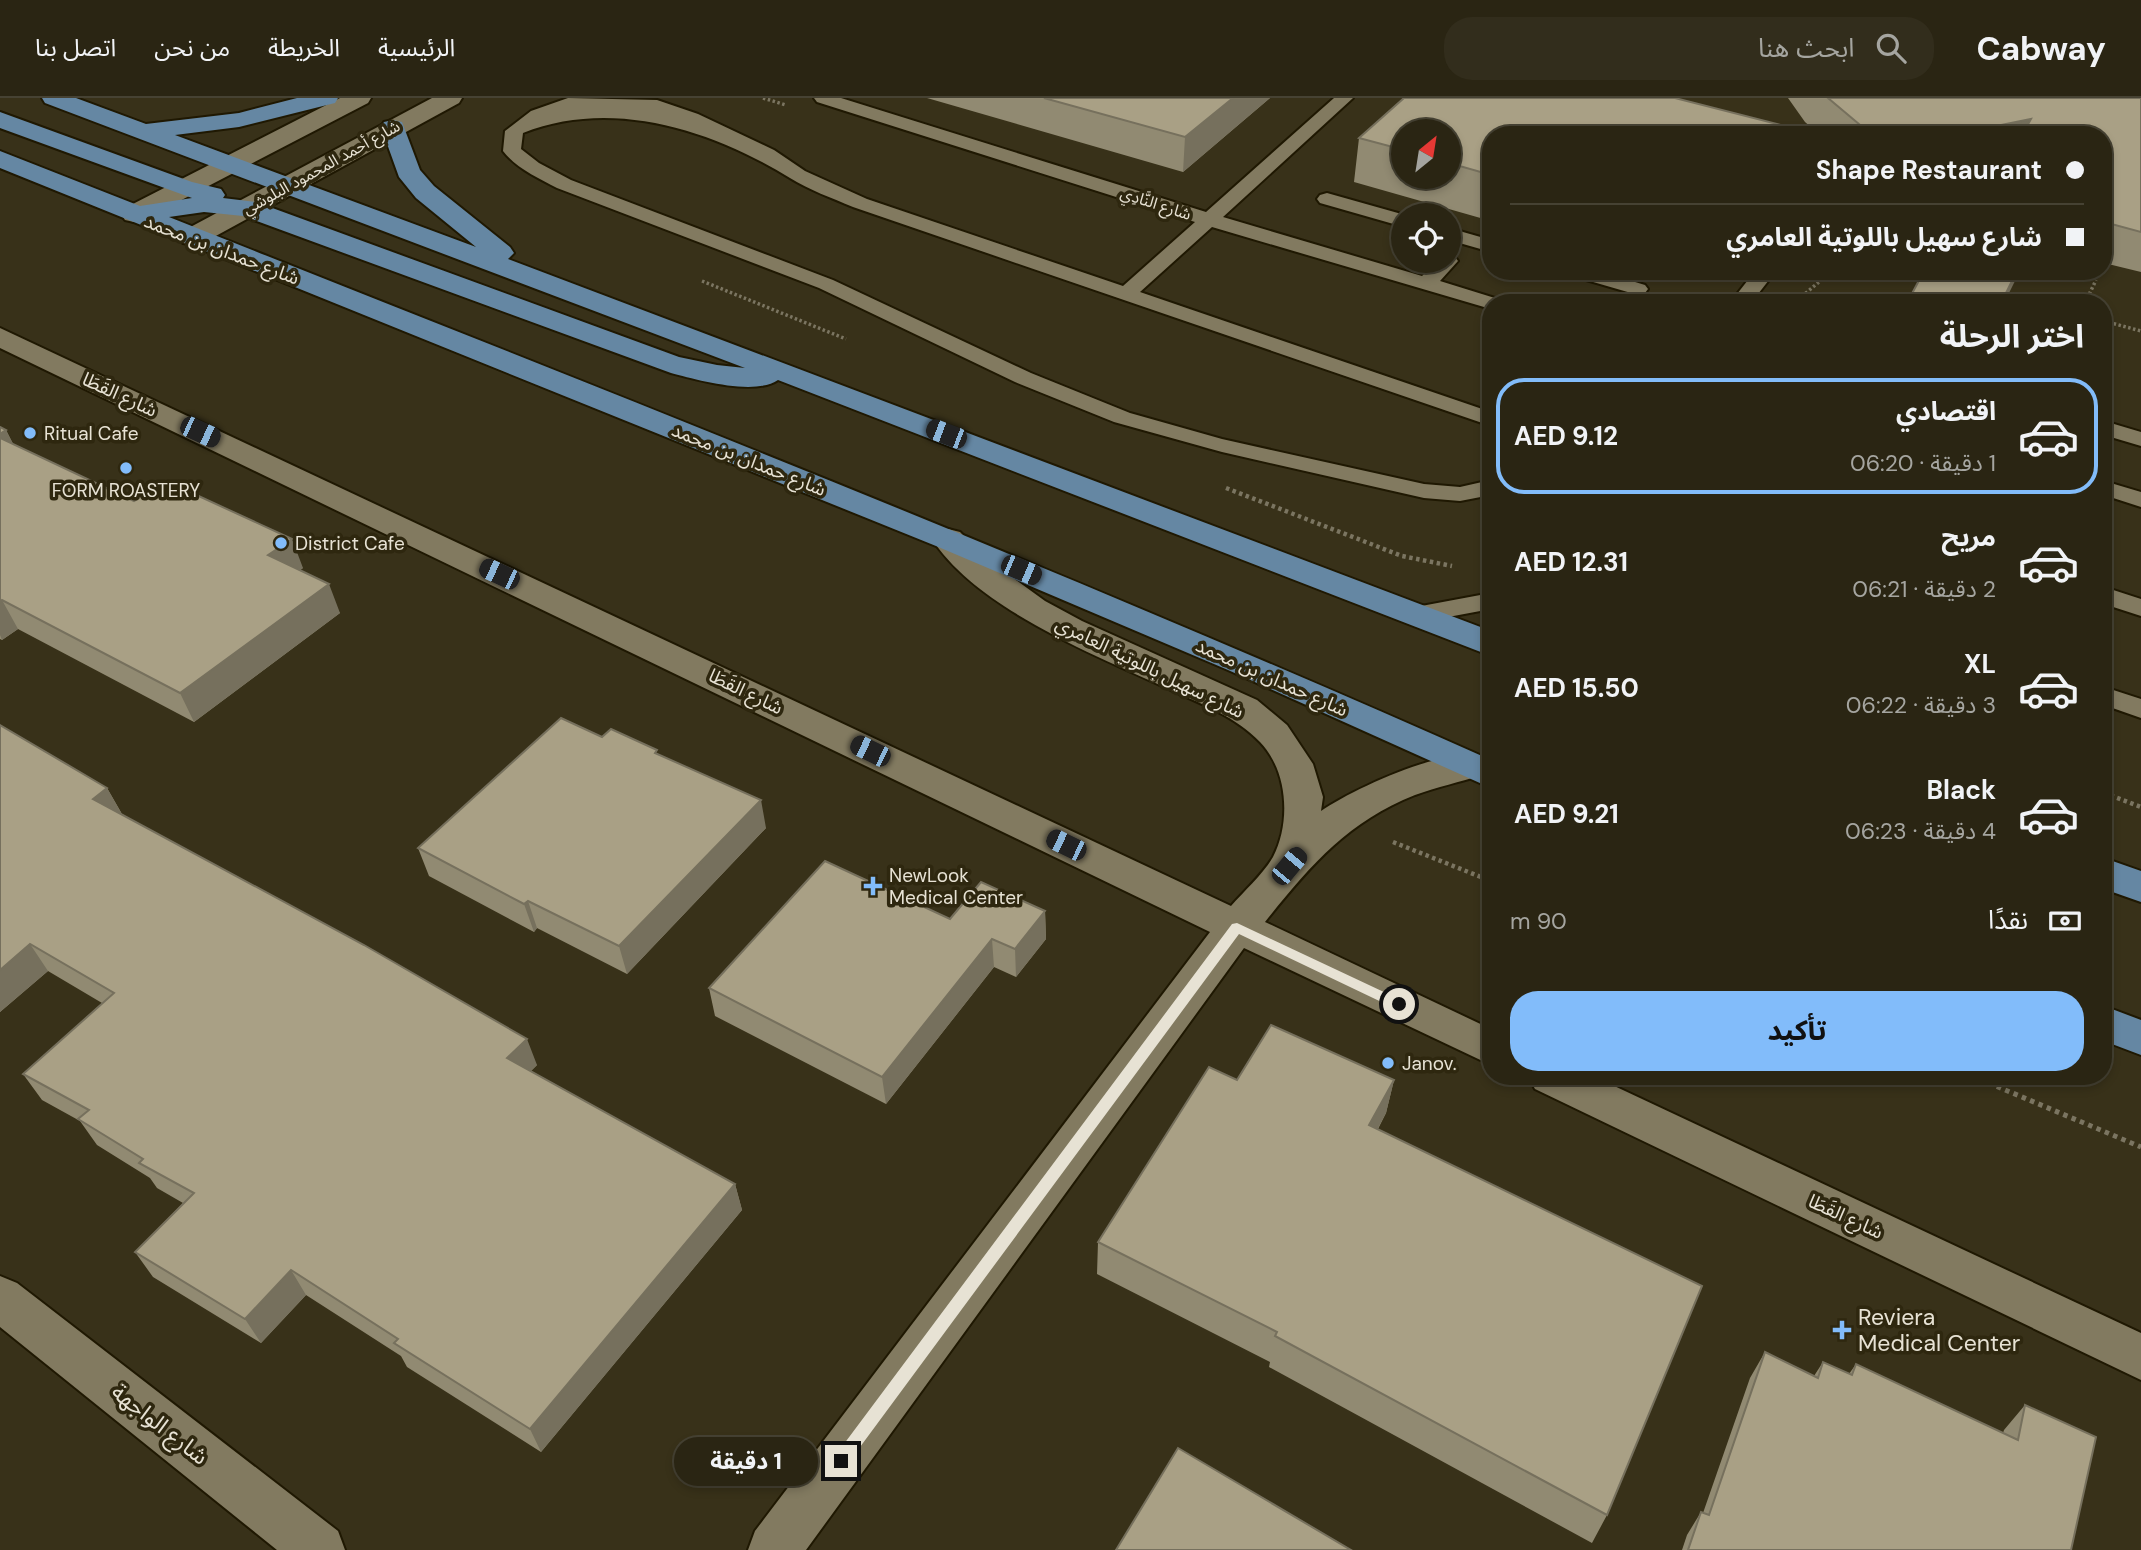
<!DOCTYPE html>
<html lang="ar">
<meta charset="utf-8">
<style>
body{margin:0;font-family:"DM Sans","Noto Sans Arabic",sans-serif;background:#322d1c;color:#f1f3f6;direction:rtl;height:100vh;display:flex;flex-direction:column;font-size:26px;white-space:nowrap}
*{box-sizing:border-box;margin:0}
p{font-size:23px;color:#a5a5a0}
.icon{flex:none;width:38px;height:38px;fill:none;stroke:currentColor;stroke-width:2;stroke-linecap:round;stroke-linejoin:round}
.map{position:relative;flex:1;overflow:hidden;direction:ltr}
.drawer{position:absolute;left:1482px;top:196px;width:630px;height:791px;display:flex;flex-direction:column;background:#2a2513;border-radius:28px;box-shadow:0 4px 10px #0003,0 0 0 2px #464233;direction:rtl}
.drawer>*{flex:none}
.hud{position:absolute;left:1482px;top:28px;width:630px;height:154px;border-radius:28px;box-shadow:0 4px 10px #0003,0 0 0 2px #464233;direction:rtl;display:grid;align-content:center;height:154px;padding:0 28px;background:#2a2513}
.needle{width:46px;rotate:30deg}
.tools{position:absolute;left:1391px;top:21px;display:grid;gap:14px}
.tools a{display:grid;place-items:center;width:70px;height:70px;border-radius:50%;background:#2a2513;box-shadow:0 4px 10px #0003,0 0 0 2px #464233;font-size:35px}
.end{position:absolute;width:32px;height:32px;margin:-16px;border:9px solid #e7e2d4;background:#111;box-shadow:0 0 0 4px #111}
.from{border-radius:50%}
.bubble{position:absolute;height:49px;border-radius:24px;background:#2a2513;box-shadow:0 4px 10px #0003,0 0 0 2px #464233;font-size:23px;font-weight:700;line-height:49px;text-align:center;direction:rtl}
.car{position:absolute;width:21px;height:42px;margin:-21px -10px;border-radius:9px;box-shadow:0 0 5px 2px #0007;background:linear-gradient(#222 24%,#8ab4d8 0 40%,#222 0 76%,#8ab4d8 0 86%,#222 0)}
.hud b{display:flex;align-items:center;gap:24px;height:66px;font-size:26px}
.hud b+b{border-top:2px solid #464233}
.hud i{width:18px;height:18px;background:#f1f3f6}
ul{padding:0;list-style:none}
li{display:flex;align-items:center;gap:21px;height:116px;margin:0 14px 10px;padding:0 14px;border:4px solid transparent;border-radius:28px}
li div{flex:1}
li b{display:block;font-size:26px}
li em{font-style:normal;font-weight:700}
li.selected{border-color:#82bcfa}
li>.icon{width:63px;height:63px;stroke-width:1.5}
h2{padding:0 28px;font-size:32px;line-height:84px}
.pay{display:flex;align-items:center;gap:18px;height:77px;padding:0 28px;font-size:26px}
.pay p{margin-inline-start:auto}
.button{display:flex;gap:14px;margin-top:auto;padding:14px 28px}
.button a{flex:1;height:80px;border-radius:28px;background:#82bcfa;color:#111;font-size:28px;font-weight:700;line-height:80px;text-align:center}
header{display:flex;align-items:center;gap:42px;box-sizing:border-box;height:98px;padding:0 35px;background:#2a2513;border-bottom:2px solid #464233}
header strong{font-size:33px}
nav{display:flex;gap:38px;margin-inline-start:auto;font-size:24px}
.search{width:490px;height:63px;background:#322d1c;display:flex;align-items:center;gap:18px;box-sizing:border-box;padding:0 24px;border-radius:28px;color:#a5a5a0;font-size:26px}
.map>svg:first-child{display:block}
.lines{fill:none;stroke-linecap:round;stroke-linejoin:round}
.lane-casing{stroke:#1f1802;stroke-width:4}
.street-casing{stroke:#1f1802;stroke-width:4}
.primary-casing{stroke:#1f1802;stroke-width:4}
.path-far2{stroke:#7b7561;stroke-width:3.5;stroke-dasharray:2.5 2.5;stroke-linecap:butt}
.path-far1{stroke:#7b7561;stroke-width:4.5;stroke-dasharray:3.5 3.5;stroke-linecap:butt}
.path{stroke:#7b7561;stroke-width:5;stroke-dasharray:4.5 4.5;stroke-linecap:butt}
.lane{fill:#827a60;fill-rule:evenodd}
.street{fill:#827a60;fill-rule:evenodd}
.primary{fill:#6587a3;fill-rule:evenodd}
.wall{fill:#918a72;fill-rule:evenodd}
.shaded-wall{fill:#76705d}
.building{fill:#a9a085;stroke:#76705d;stroke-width:2}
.route{fill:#e7e2d4}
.poi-dot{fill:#82bcfa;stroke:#2e270f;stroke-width:2.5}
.labels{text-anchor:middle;stroke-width:7;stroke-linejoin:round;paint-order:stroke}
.far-street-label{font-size:16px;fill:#e7e2d4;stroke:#2e270f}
.street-label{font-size:19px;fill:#e7e2d4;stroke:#2e270f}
.poi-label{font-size:19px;fill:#e7e2d4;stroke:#2e270f;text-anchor:start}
.near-poi-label{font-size:23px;fill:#e7e2d4;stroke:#2e270f;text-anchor:start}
.near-street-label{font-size:23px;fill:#e7e2d4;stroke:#2e270f}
</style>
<header>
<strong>Cabway</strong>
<div class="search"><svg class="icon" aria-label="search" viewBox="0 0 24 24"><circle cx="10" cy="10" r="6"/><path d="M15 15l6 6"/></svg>ابحث هنا</div>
<nav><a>الرئيسية</a><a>الخريطة</a><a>من نحن</a><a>اتصل بنا</a></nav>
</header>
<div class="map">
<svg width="2141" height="1452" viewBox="0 0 2141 1452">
<rect width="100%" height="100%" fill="#383119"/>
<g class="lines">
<!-- lane casing -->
<g class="lane-casing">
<path id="lane" d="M568 0 657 2 698 16 774 52 805 73 867 101 1123 188 1195 124 817 4 814 0H841L1206 114 1334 0H1353L1223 119 1422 178 1437 163H1449V157L1455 159 1458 163 1440 183 1498 201 1501 205H1491V211L1484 209 1212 129 1140 194 1491 314V328L853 109C832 100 809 92 790 80 710 31 611 0 523 35L521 51 539 65 571 82 833 182 1031 275 1130 315 1222 341 1424 386 1460 389 1491 382V397L1460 403 1424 400 1222 354 1114 324 1015 284 819 190 557 90C538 80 516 70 503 53L505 33 531 13Z
M1327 95 1405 117 1404 129 1320 105 1317 101 1320 97Z
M1449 130 1491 142V154L1449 142Z
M1566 173H1599L1645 187 1648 191 1645 195 1638 197 1569 177Z
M1755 173H1776L1751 205H1730Z
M2104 323 2141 334V348L2104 337Z
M2104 383 2141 394V409L2104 397Z
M2104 489 2141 501V518L2104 506Z
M1491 495V511L1416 525 1407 523 1403 517 1407 511 1416 509Z
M2104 589 2141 601V620L2104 607Z"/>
</g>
<!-- street casing -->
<g class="street-casing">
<path id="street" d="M340 0H371L368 5 143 122 134 124 125 122 121 116 125 110Z
M432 0H462L459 5 203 145 193 147 183 145 180 139 183 133Z
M0 230 1231 808C1244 793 1263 776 1273 759 1291 724 1288 673 1260 644 1236 619 1204 607 1173 593 1098 558 978 512 932 441L936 434 948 431 960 434 984 459 1045 503 1082 523 1257 602 1287 627 1313 666 1323 699 1321 713C1353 691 1445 648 1482 659L1488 668 1482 677C1460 684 1437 689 1415 697 1347 724 1309 769 1265 824L1491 931V967L1244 850 806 1452H748L755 1433 1210 834 0 250Z
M1528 978H1593L2141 1235V1282L1535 991Z
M0 1178 17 1185 338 1433 345 1452H277L0 1229Z"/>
</g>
<!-- primary casing -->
<g class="primary-casing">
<path id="primary" d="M42 0H76L146 26 239 15 297 0H338L335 5 239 29 175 37 476 149 416 100 399 79 381 29 384 24 393 22 402 24 420 72 434 88 510 149 514 155 508 161 1491 533V558L778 282C755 298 697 282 671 275L243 118 204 114 169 119C612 295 1055 468 1491 662V690L1228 572 936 448 0 70V53L140 108 192 100 0 30V14L192 84 221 91 225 97 223 100 256 104 679 259 717 267 745 270 45 5Z
M2104 760 2141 773V804L2104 791Z
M2104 908 2141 922V957L2104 943Z"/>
</g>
<!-- path-far2 -->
<path class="path-far2" d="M763 0 786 7
M702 183 846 241
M2003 196 2036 205
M1794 205 1832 173
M2085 205 2096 182
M2104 223 2141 233"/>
<!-- path-far1 -->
<path class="path-far1" d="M1226 390 1402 458 1452 468
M2104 695 2141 709
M1393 744 1491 783"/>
<!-- path -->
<path class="path" d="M1972 978 2141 1049"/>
<!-- lane -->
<use href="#lane" class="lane"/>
<!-- street -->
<use href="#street" class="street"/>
<!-- primary -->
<use href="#primary" class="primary"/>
</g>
<!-- wall -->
<path class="wall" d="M927 0H1270L1183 74Z
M1404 0H1675L1781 27 1778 37H1491V123L1354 84 1359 40ZM1404 33H1449V79H1404Z
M1788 0H2141V174L2104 165V37H1820L1805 24Z
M1666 173H1689L1685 179Z
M0 329 6 332 13 346 134 403 303 470 300 472 340 515 194 624 18 531 2 542 0 541Z
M0 627 107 690 122 716 537 967 531 973 735 1086 742 1112 541 1354 407 1269 401 1258 306 1197 261 1245 153 1179 135 1154 183 1105 157 1090 150 1080 97 1047 80 1023 42 1002 23 976 102 905 48 873 0 914Z
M602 639 658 656 766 730 627 876 537 830 534 834 429 778 418 750Z
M1045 813 1046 841 1016 879 994 869 886 1006 715 918 709 890 950 821Z
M1237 982H1394L1386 1015 1378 1031 1607 1417 1592 1445 1269 1269 1270 1264 1097 1176 1098 1144Z
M1765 1254 1814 1278 1823 1264 1849 1276 1856 1266 2003 1335 2004 1332 2025 1307 2071 1452H1682L1687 1437 1701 1414 1703 1415 1750 1280Z"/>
<!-- shaded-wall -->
<path class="shaded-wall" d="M1233 0H1270L1183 74 1185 39Z
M2031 21 2024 37H1952Z
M1781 27 1778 37H1773Z
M2017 173H2020L2004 205H2001Z
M6 332 21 361 0 346V336Z
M292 441 303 470 280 486 268 457Z
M329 486 340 515 194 624 180 595Z
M2 502 18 531 2 542 0 537V504Z
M107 690 123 718 93 701Z
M761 702 766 730 627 876 619 848Z
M528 803 537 830 534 834 524 806Z
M1045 813 1046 841 1016 879 1015 851Z
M992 841 994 869 886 1006 882 979Z
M30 846 48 873 0 914V872Z
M527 941 537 967 517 986 507 960Z
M1394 982 1386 1015 1362 1060 1369 1027Z
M735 1086 742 1112 541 1354 530 1331Z
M291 1172 306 1197 261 1245 245 1221Z"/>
<!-- building -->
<path class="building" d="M1044 0H1233L1185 39Z
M1404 0H1675L1781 27 1773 37H1491V77L1449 65V33H1404V52L1359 40Z
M1828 0H2141V134L2104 124V37H2022L2031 21 1952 37H1872Z
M1924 173H2017L2001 205H1907Z
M0 329 6 332 0 336Z
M0 340 134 403 166 383 292 441 268 457 329 486 180 595 2 502 0 504Z
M561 620 602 639 611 631 657 652 655 655 761 702 619 848 528 803 524 806 418 750Z
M0 627 107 690 93 701 364 847 527 941 507 960 735 1086 530 1331 394 1245 398 1241 291 1172 245 1221 135 1154 194 1095 139 1065 143 1061 78 1021 89 1012 23 976 114 895 30 846 0 872Z
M825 763 950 821 981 784 1045 813 1015 851 992 841 882 979 709 890Z
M1271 927 1394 982 1369 1027 1702 1188 1607 1417 1275 1238 1277 1234 1098 1144 1209 969 1237 982Z
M1765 1254 1818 1280 1823 1264 1852 1277 1856 1266 2018 1342 2025 1307 2096 1339 2071 1452H1688L1701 1414 1709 1417Z
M1178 1350 1351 1452H1116Z"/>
<!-- route -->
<path class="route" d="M1237 825 1403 903 1405 906 1399 911 1394 910 1239 836 846 1368 841 1370 835 1368 833 1363 835 1358 1232 826Z"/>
<!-- markers -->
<g class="poi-dot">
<circle cx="30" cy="335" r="7"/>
<circle cx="126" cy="370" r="7"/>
<circle cx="281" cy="445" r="7"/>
<path d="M869.5 777.5h7v7h7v7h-7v7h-7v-7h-7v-7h7z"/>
<circle cx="1388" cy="965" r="7"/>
<path d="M1838.5 1221.5h7v7h7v7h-7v7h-7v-7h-7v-7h7z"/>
</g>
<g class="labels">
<!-- far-street labels -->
<g class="far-street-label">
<text transform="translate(321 69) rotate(-29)" y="6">شارع أحمد المحمود البلوشي</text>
<text transform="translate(1156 105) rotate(18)" y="6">شارع النَّادِي</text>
</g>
<!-- street labels -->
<g class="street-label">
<text transform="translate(222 151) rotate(21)" y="7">شارع حمدان بن محمد</text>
<text transform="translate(120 296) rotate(25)" y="7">شارع القَطَا</text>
<text transform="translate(749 361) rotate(22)" y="7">شارع حمدان بن محمد</text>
<text transform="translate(1150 569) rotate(26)" y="7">شارع سهيل باللوتية العامري</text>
<text transform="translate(1272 579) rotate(24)" y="7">شارع حمدان بن محمد</text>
<text transform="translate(746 593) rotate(26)" y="7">شارع القَطَا</text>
<text transform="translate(1846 1118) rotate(25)" y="7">شارع القَطَا</text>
</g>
<!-- poi labels -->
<g class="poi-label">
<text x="44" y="342">Ritual Cafe</text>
<text x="126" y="399" text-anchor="middle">FORM ROASTERY</text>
<text x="295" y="452">District Cafe</text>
<text x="889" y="784">NewLook<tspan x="889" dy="22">Medical Center</tspan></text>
<text x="1402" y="972">Janov.</text>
</g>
<!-- near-poi labels -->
<g class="near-poi-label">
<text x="1858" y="1227">Reviera<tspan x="1858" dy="26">Medical Center</tspan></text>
</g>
<!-- near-street labels -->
<g class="near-street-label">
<text transform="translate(160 1326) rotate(38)" y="8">شارع الواجهة</text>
</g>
</g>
</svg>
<div class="tools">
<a><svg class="needle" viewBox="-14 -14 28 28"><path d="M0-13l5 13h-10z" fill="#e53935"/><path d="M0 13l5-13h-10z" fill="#a5a5a0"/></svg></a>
<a><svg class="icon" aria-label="locate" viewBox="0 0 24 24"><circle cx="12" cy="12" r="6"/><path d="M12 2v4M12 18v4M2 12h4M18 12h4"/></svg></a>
</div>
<i class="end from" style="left:1399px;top:906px"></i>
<i class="end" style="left:841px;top:1363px"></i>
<div class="bubble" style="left:674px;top:1339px;width:144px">1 دقيقة</div>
<i class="car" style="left:200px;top:334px;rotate:115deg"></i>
<i class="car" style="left:946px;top:336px;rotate:291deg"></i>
<i class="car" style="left:1021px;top:472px;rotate:113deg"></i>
<i class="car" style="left:499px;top:476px;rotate:295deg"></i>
<i class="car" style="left:870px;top:653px;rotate:296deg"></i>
<i class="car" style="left:1066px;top:747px;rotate:296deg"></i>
<i class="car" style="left:1289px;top:768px;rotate:40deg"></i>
<div class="hud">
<b><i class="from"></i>Shape Restaurant</b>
<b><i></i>شارع سهيل باللوتية العامري</b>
</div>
<section class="drawer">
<h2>اختر الرحلة</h2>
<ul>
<li class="selected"><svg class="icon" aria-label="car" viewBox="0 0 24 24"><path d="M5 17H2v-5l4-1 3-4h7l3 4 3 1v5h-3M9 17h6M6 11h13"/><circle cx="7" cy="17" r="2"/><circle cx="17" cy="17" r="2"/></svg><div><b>اقتصادي</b><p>1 دقيقة · 06:20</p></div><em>AED 9.12</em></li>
<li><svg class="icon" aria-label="car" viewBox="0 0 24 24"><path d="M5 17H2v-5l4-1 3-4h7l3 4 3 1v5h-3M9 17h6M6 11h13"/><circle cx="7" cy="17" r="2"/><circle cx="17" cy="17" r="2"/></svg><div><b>مريح</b><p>2 دقيقة · 06:21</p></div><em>AED 12.31</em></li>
<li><svg class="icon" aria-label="car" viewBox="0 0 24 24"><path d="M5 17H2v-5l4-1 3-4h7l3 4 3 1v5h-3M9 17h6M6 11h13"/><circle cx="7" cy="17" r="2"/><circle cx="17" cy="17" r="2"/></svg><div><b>XL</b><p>3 دقيقة · 06:22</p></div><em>AED 15.50</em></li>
<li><svg class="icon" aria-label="car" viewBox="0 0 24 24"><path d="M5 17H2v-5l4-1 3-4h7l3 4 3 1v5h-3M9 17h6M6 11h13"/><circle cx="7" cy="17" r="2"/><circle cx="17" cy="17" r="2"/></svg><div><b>Black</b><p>4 دقيقة · 06:23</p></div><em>AED 9.21</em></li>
</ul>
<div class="pay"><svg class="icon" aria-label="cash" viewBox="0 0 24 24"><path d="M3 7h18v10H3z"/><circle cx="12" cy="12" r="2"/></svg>نقدًا<p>90 m</p></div>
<div class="button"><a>تأكيد</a></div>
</section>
</div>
